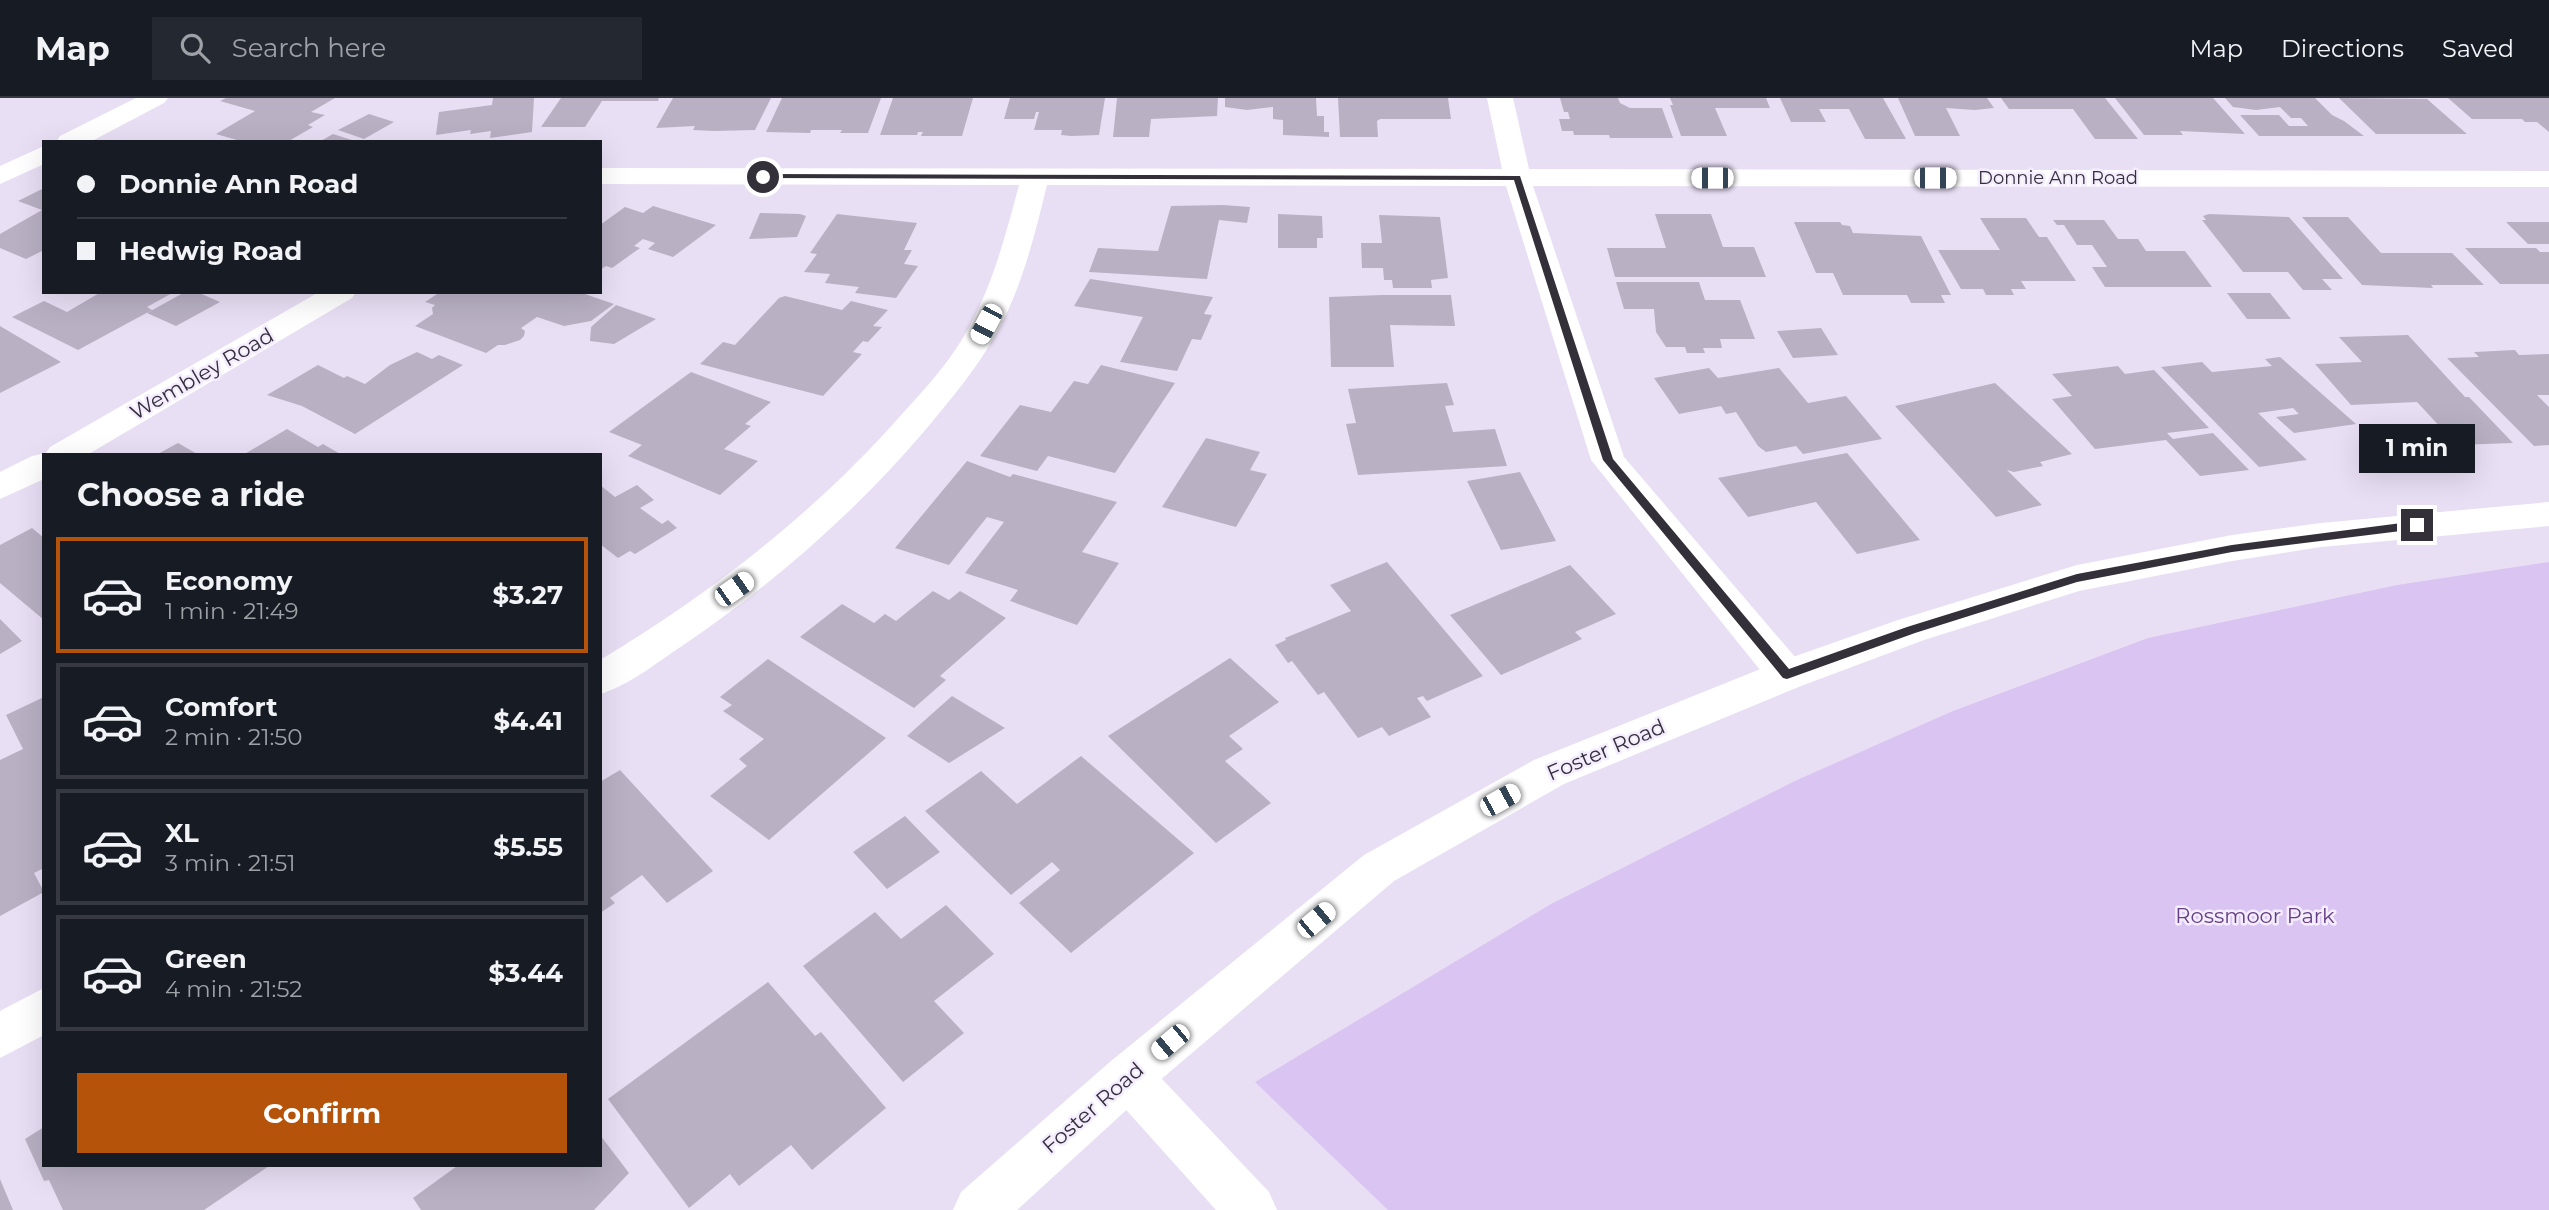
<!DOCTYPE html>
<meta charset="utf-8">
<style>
body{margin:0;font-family:Montserrat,sans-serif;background:#242831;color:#f1f3f6;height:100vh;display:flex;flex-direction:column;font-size:26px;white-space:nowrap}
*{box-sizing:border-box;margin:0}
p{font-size:23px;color:#9ea1a6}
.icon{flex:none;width:38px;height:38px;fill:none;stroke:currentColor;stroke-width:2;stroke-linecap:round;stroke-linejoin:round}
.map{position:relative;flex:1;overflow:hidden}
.details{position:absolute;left:42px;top:355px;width:560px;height:714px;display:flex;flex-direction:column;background:#171b24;border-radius:0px;box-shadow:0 7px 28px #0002}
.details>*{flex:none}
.banner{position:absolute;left:42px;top:42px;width:560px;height:154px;border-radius:0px;box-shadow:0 7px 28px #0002;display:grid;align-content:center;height:154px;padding:0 35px;background:#171b24}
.end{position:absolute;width:32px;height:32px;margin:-16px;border:9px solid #343039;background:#fff;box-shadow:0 0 0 4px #fff}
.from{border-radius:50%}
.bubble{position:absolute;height:49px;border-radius:0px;background:#171b24;box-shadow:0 7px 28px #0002;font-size:23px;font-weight:700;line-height:49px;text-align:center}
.car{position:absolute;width:21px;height:42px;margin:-21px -10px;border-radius:9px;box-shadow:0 0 5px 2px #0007;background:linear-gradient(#fff 24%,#345 0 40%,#fff 0 76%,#345 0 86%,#fff 0)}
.banner b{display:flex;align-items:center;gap:24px;height:66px;font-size:26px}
.banner b+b{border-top:2px solid #363941}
.banner i{width:18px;height:18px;background:#f1f3f6}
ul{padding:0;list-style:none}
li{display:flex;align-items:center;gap:21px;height:116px;margin:0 14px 10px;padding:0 21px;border:4px solid #363941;border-radius:0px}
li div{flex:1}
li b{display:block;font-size:26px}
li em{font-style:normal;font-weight:700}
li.selected{border-color:#b45309}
li>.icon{width:63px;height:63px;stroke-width:1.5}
h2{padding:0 35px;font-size:32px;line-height:84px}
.primary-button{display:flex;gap:14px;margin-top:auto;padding:14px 35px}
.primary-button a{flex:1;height:80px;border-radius:0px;background:#b45309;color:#fff;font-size:28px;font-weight:700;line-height:80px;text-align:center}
header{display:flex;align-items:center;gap:42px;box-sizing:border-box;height:98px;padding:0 35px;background:#171b24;border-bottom:2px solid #363941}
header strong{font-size:33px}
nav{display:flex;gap:38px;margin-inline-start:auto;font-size:24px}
.search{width:490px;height:63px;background:#242831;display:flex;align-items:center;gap:18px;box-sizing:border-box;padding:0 24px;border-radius:0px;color:#9ea1a6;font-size:26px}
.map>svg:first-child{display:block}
.green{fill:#dac4f2}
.building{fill:#b9b0c4}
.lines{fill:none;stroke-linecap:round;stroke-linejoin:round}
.minor{fill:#fff;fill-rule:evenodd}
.tertiary{fill:#fff;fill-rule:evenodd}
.route{fill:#343039}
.labels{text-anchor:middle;stroke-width:5;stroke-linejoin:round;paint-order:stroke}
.far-street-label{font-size:18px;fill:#343039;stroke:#f5edff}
.street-label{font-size:21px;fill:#343039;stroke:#f5edff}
.park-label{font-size:21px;fill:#654086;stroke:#f5edff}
</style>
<header>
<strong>Map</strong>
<div class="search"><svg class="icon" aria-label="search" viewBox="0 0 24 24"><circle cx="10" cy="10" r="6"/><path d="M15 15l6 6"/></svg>Search here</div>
<nav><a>Map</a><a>Directions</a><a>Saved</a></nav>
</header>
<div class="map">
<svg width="2549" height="1112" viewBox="0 0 2549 1112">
<rect width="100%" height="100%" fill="#e9dff5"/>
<!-- green -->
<path class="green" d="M2549 464V1112H1388L1255 984 1551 806 1797 682 1953 613 2148 540 2397 487Z"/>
<!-- building -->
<path class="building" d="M226 0H335L311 14 325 17 308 27 313 29 287 44H244L216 36 255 13 220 3Z
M493 0H534L532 34 490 40 491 33 470 36 471 32 436 37 439 14 492 7Z
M561 0H659L658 3H602L585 29H541Z
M673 0H771L755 32 714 33 693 32 695 28 656 30Z
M782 0H881L868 35H840L842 32H811L810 35 766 34Z
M893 0H973L962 38H921L923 34H918L917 37H880Z
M1010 0H1105L1099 37 1071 38 1061 37 1062 32H1034L1039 14H1036L1034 21H1004Z
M1117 0H1218L1217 18 1151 21 1149 39H1113Z
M1225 0H1316L1317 18H1324V34H1329V39L1283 37V22L1273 21V9L1247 12 1225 9Z
M1338 0H1448L1451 21H1380L1377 23 1378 39H1340Z
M1560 0H1618L1620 5 1630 10H1662L1673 40H1610L1609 37H1574L1573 33H1562L1559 21H1570L1568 14H1564Z
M1670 0H1766L1770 10H1715L1727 38H1681L1670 7H1673Z
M1780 0H1883L1906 41H1865L1849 11H1819L1826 24H1791Z
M1898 0H1987L1994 10 1975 12 1946 10 1960 38H1915Z
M2001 0H2105L2138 41H2095L2073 11H2009Z
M2115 0H2213L2245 36 2180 33 2183 37H2144Z
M2225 0H2315L2332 17 2344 23 2364 38H2259L2240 17H2279L2289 28H2308L2301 20H2291L2280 9 2256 12 2233 9Z
M2339 0 2427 1 2467 36H2376Z
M2448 0H2549V34L2537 24H2525L2522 21H2472Z
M369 16 394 24 364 41 338 32Z
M333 36 355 43V44H319Z
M44 90V152L26 161 0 150V136L42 112 18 103Z
M1223 107 1250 109 1247 125 1219 122 1207 181 1089 174 1098 150 1158 153 1171 108Z
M653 108 716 127 673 159 648 151 655 145 643 141 634 148 640 150 612 170 606 168 600 172V127L625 109 643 115Z
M760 115 800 116 806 118 797 139 749 141Z
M837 116 917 125 904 152H912L904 166 918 168 896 200 855 195 859 189 825 185 830 176 804 174 817 156 810 155Z
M1278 116 1322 118 1323 140H1317V150H1278Z
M1655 116H1711L1723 149H1754L1766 179H1615L1607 150H1666Z
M2209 116 2289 119 2343 181H2322L2332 192H2303L2288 174H2243L2202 122H2206L2203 118Z
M1379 117 1440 119 1448 180 1431 182 1432 190H1393L1392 182H1384L1383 170H1362L1361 145H1382Z
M2302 119H2348L2381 155H2452L2484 187H2431L2433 190 2362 187Z
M1980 120H2026L2039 139H2047L2076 183H2021L2026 191H2011L2014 197H1986L1983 191H1961L1938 152H2000Z
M2053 122H2104L2118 141H2138L2146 153H2185L2212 189H2105L2092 169H2107L2092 147H2077L2064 127H2057Z
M1794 124H1840L1842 127 1850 128 1853 135 1921 138 1951 197H1941L1945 205H1911L1907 197H1843L1833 175H1816Z
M2506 124H2549V146H2528Z
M2465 150H2536L2540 154H2549V186H2500Z
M1090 181 1213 199 1204 216 1212 217 1201 242 1192 241 1177 273 1120 264 1143 219 1074 208Z
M1616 184H1699L1705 202H1740L1755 241H1720L1722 250H1703L1705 255H1687L1685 249H1666L1656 234 1654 211H1624Z
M101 194H174L147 209 152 212 78 252 12 219 44 203 67 214Z
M185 194H197L220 204 176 228 147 215Z
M440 194H579L614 206 591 223 564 228 537 219 521 230 525 233 524 238 520 242 505 247H498L486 255 415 228 433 216 432 210 435 207 425 204Z
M2227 195H2270L2291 221H2247Z
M1382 197H1451L1455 228 1390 227 1394 269H1331L1329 199Z
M785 198 842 212 851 203 888 212 873 228 882 229 868 244 863 243 853 254 862 256 823 298 700 266 723 244 735 247 779 200Z
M616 207 656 221 614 246 590 243 591 229Z
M0 228 61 264 0 295Z
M1821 230 1838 257 1793 260 1777 233Z
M2408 237 2465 299H2469L2513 345 2457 347 2417 304 2351 307 2315 266 2362 264 2339 239Z
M2515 252 2519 257 2549 256V297H2537L2549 309V347L2534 348 2447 260 2479 259 2474 254Z
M417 254 432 261 439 257 463 267 355 336 302 308 267 297 318 267 344 280 347 278 365 286 390 267Z
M2280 259 2356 326 2294 335 2276 319 2299 316 2293 310 2258 315 2307 362 2259 369 2161 269 2202 264 2212 274 2272 268 2265 261Z
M1101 267 1175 285 1115 375 1048 358 1037 373 980 358 1020 307 1051 314 1074 283 1088 286Z
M2118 268 2125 276 2154 272 2209 330 2167 335 2173 341 2213 335 2249 372 2200 378 2166 342 2095 351 2052 301 2072 298 2052 276Z
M1709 270 1718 280 1779 270 1808 305 1846 298 1882 341 1803 356 1796 348 1766 354 1758 348 1736 314 1726 316 1721 308 1679 316 1654 280Z
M691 274 771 304 745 326 751 328 724 351 758 363 720 397 628 358 642 347 609 334Z
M1447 285 1454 307 1445 308 1453 334 1495 331 1507 368 1358 377 1346 326 1356 325 1348 291Z
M1995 285 2072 356 2040 364 2043 368 2014 374 2007 372 2042 407 1996 419 1895 308Z
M287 331 318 349 323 346 342 357H243Z
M1206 340 1260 354 1250 372 1267 376 1236 429 1162 409Z
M178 345 199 357H156Z
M1847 355 1920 442 1857 456 1816 404 1748 419 1718 380Z
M967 363 1010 379 1013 376 1117 404 1082 454 1119 465 1077 527 1010 503 1018 492 965 475 1004 424 987 419 949 467 895 450Z
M1520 374 1556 443 1501 452 1467 383Z
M600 387 615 399 637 387 654 402 640 410 662 426 668 422 677 430 635 456 630 453 618 460 600 446Z
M32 430 44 440V522L0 485V447Z
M1387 464 1483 578 1427 603 1423 598 1417 600 1431 619 1389 638 1382 629 1358 640 1324 594 1318 597 1292 563 1288 565 1275 547 1286 542 1285 540 1351 513 1330 487Z
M1570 467 1616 516 1575 534 1582 541 1501 577 1450 517Z
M933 493 949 502 960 493 1006 520 940 578 946 582 914 610 800 539 842 506 874 525 885 516 896 523Z
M0 521 22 543 0 556Z
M1230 560 1279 604 1229 638 1243 651 1225 663 1271 705 1216 745 1108 638Z
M768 561 886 640 769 742 710 698 747 668 739 661 764 641 723 613 732 607 720 599Z
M952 598 1005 630 949 665 907 638Z
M44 599V770L34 775 44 794 0 818V662L23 651 6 617Z
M1081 658 1194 755 1071 855 1019 805 1060 772 1052 764 1011 797 925 713 981 673 1017 706Z
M620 672 713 773 667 805 642 777 610 800 615 805 600 815V684Z
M905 718 940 754 887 791 853 754Z
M946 807 994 856 934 903 964 935 903 984 803 868 875 814 901 841Z
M768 884 815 938 821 934 886 1010 812 1072 791 1047 739 1088 730 1076 689 1110 608 1001Z
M44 1029V1068H269L204 1112H63L49 1082 44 1083 25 1041Z
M600 1037 629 1075 594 1112H421L413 1100 457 1068H600Z
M0 1081 13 1112H0Z"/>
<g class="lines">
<!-- minor -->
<path class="minor" d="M136 0H168L164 5 90 44H56L60 38Z
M1487 0H1513L1529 71 2549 73V89L1533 88 1624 359 1801 566 1807 577 1801 588 1787 592 1773 588 1591 362 1506 88 1047 87C1034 140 1021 194 993 241 975 273 950 302 927 330 856 414 773 486 682 548 656 565 630 587 600 596V562C713 494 816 414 903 315 924 292 946 268 963 240 991 193 1005 140 1019 87L600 86V70L1502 71Z
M44 48V66L0 86V68Z
M319 194H356L352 200 87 357H44V381L0 401V374L32 358 46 355 50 349Z
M44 890V937L0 960V913Z
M1128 956 1145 963 1269 1094 1277 1112H1216L1111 995 1104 979 1111 963Z"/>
<!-- tertiary -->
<path class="tertiary" d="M2549 404V428L2321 449 2232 463 2079 493 1924 542 1801 588 1564 686 1394 783 1145 995 1017 1112H953L961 1094 1111 963 1364 757 1534 662 1773 566 1898 522 2077 467 2232 437 2321 425Z"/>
</g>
<!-- route -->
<path class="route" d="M763 76 1520 78 1613 361 1789 571 1907 529 2077 476 2232 447 2417 423 2423 427 2417 431 2232 454 2077 484 1915 535 1787 581 1783 580 1603 362 1514 82 761 80Z"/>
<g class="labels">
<!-- far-street labels -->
<g class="far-street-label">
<text x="2058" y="86">Donnie Ann Road</text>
</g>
<!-- street labels -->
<g class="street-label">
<text transform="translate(202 276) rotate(-30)" y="7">Wembley Road</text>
<text transform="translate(1606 652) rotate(-23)" y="7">Foster Road</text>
<text transform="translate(1093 1010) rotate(-41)" y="7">Foster Road</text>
</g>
<!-- park labels -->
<g class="park-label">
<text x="2255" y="825">Rossmoor Park</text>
</g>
</g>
</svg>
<i class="end from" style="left:763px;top:79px"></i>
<i class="end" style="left:2417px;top:427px"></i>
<div class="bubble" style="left:2359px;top:326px;width:116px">1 min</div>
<i class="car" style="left:1712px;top:80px;rotate:270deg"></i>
<i class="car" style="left:1935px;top:80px;rotate:90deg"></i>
<i class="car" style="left:986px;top:226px;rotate:208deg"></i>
<i class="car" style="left:734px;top:491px;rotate:55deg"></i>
<i class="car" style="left:1500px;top:702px;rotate:61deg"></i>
<i class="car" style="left:1316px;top:822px;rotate:50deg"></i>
<i class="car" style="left:1170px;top:944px;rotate:230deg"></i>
<div class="banner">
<b><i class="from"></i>Donnie Ann Road</b>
<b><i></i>Hedwig Road</b>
</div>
<section class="details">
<h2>Choose a ride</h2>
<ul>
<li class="selected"><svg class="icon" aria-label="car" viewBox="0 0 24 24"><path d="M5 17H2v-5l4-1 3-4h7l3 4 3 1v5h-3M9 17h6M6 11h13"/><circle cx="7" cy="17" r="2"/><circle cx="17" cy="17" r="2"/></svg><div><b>Economy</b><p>1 min · 21:49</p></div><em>$3.27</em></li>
<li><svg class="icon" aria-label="car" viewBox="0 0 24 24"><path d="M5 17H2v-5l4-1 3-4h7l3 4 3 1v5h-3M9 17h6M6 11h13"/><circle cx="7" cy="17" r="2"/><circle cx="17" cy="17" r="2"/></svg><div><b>Comfort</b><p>2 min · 21:50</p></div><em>$4.41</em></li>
<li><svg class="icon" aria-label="car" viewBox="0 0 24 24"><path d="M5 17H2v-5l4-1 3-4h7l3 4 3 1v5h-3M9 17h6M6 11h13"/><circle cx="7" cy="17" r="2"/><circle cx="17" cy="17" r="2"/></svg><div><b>XL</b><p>3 min · 21:51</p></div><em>$5.55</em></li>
<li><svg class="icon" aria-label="car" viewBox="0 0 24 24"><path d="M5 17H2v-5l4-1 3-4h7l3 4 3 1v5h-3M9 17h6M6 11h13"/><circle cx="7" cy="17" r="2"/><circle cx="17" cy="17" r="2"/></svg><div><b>Green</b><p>4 min · 21:52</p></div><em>$3.44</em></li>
</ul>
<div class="primary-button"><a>Confirm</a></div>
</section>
</div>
